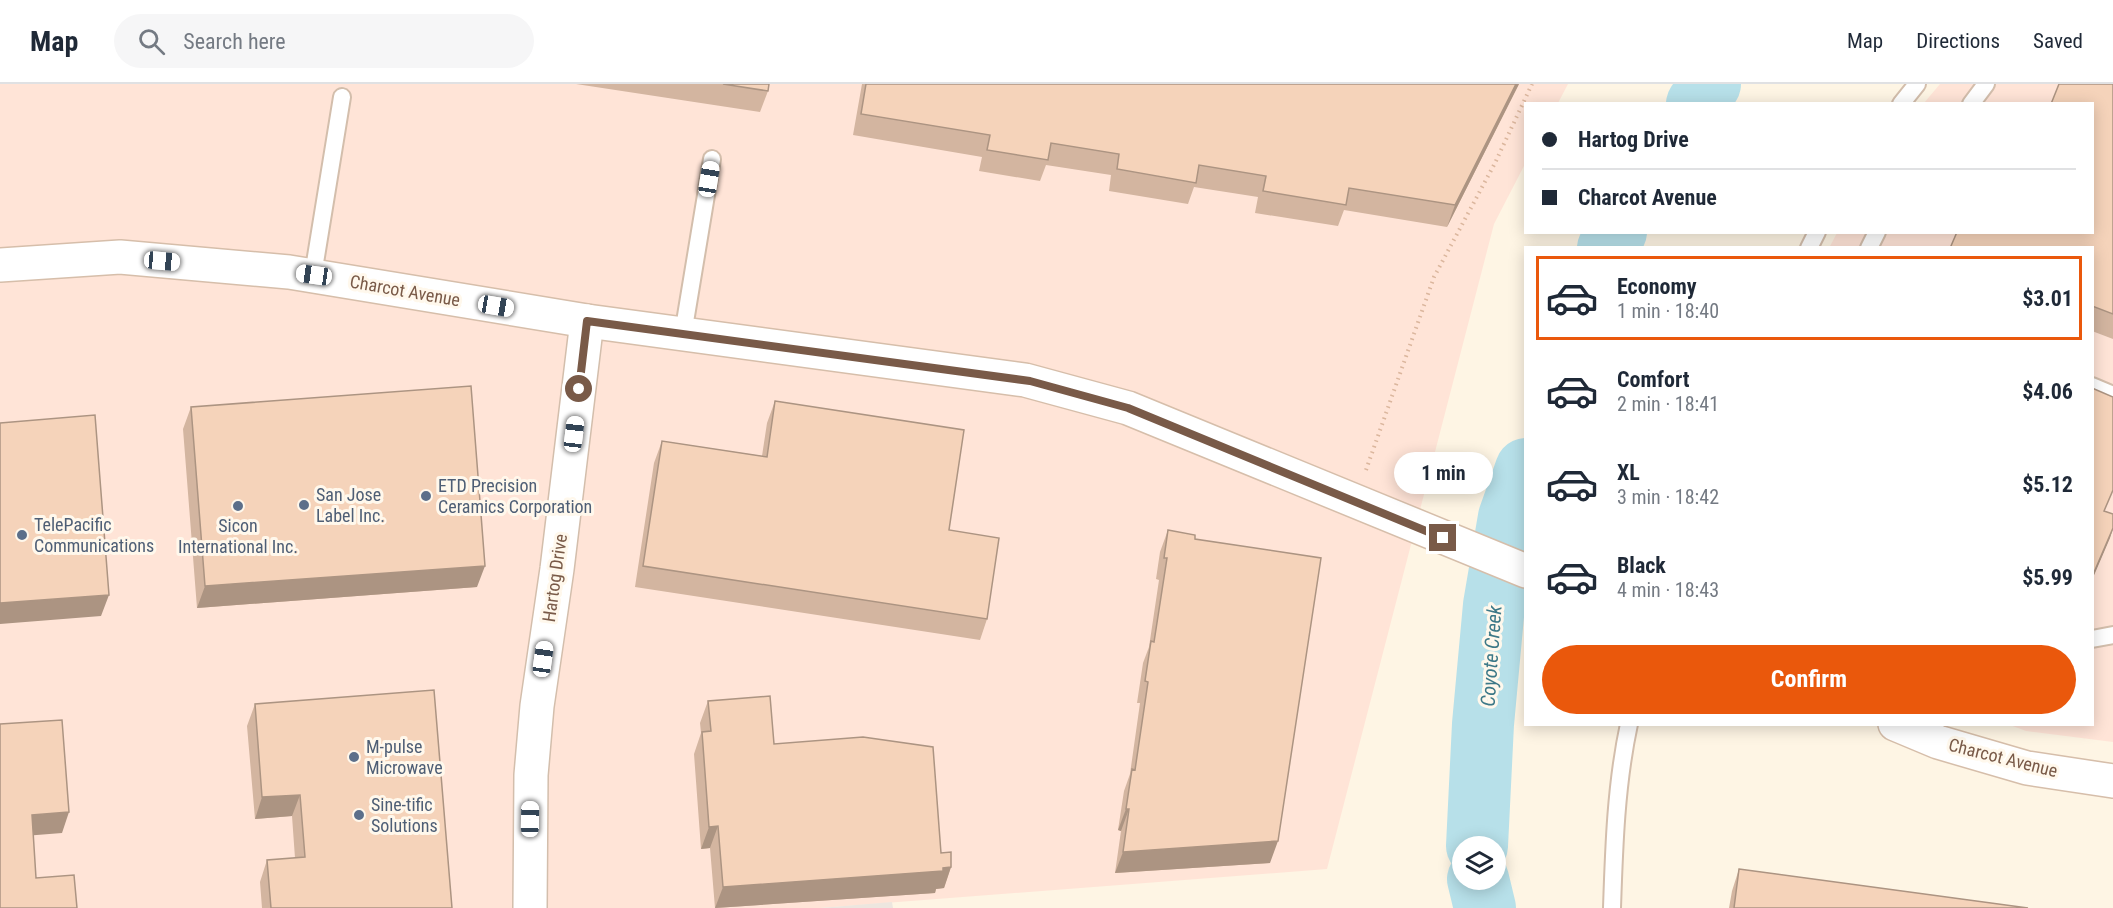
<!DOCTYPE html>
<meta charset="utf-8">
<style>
body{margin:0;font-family:"Roboto Condensed",sans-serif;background:#f6f6f7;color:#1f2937;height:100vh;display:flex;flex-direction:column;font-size:22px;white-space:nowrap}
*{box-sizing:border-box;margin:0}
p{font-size:20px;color:#747a83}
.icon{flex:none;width:33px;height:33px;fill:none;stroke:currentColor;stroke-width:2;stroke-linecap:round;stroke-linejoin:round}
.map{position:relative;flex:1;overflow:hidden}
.sheet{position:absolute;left:1524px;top:162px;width:570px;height:480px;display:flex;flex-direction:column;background:#fff;border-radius:0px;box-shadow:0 3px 15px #0003}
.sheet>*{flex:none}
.top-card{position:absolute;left:1524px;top:18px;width:570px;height:132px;border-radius:0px;box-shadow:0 3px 15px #0003;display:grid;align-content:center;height:132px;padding:0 18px;background:#fff}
.fabs{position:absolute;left:1452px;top:752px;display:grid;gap:12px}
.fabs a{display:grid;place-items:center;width:54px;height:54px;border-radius:50%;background:#fff;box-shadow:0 3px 15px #0003;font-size:30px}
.end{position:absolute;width:27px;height:27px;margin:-14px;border:8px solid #795a48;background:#fff;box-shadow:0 0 0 3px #fff}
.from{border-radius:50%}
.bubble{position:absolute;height:42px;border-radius:21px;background:#fff;box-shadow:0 3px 15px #0003;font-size:20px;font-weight:700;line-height:42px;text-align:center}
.car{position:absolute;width:18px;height:36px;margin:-18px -9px;border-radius:8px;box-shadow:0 0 4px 2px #0007;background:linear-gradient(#fff 24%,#345 0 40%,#fff 0 76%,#345 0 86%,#fff 0)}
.top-card b{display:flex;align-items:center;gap:21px;height:57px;font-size:22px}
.top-card b+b{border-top:2px solid #e0e1e3}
.top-card i{width:15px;height:15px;background:#1f2937}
ul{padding:10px 0 0;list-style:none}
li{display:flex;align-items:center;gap:18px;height:84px;margin:0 12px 9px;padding:0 6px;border:3px solid transparent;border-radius:0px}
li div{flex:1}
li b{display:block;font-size:22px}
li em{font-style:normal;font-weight:700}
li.current{border-color:#ea580c}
li>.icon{width:54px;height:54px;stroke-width:1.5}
.button{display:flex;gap:12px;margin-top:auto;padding:12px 18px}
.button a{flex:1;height:69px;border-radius:36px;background:#ea580c;color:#fff;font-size:24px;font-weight:700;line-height:69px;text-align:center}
header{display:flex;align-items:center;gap:36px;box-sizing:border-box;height:84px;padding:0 30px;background:#fff;border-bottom:2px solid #e0e1e3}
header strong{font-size:28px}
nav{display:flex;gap:33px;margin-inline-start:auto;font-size:21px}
.search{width:420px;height:54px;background:#f6f6f7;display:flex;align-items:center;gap:15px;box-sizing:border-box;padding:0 21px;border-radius:33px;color:#747a83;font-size:22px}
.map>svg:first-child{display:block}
.commercial{fill:#ffe4d7}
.industrial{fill:#ede6df}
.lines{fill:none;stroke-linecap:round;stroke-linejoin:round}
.river{stroke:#b7e0e9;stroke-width:62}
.lane-casing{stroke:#d3beac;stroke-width:20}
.street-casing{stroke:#d3beac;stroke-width:36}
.secondary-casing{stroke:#d6beaa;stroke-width:36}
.path{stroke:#dbb69d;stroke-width:4;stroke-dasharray:1.5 4.5;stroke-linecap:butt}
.lane{stroke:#fff;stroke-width:16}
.street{stroke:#fff;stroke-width:33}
.secondary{stroke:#fff;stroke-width:33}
.wall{fill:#d3b5a0}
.shaded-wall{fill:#ac9482}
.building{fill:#f5d3ba;stroke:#ac9482;stroke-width:1.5}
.route{stroke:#795a48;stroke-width:8}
.service-dot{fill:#5c6f8a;stroke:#fff8ec;stroke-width:2}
.labels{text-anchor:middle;stroke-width:6;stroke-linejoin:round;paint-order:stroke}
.street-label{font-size:18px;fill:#795a48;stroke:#fff8ec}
.service-label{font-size:18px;fill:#4e5e75;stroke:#fff8ec;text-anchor:start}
.water-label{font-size:20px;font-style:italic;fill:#3c7887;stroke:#fff8ec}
</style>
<header>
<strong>Map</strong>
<div class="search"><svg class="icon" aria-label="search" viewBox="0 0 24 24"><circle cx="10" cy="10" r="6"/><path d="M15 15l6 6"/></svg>Search here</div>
<nav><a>Map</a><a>Directions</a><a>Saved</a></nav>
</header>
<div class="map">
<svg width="2113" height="824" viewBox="0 0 2113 824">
<rect width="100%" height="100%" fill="#fef5e4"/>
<!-- commercial -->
<path class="commercial" d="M0 0H1568L1558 19 1526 20 1525 80 1494 140 1327 785 820 824H0Z
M1940 0H2113V658L2026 647 2010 641 2092 640V164H1829L1837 149 2092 148V20L1924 19Z"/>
<!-- industrial -->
<path class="industrial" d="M892 818 893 824H820Z"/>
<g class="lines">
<!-- river -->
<path class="river" d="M1697 20 1710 0
M1608 164 1616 148
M1477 762 1483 640 1494 521 1509 433 1526 385
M1478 795 1485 824"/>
<!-- lane casing -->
<g class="lane-casing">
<path id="lane" d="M1901 20 1917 0
M1971 20 1986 0
M1809 164 1817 148
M1869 164 1877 148
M313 191 342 13
M683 250 712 75
M2092 302 2113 311
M2092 555 2113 551
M1612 824C1614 763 1616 700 1629 640"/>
</g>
<!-- street casing -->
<g class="street-casing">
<path id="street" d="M530 824 531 691 537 622 557 485 587 237"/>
</g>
<!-- secondary casing -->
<g class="secondary-casing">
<path id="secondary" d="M0 181 120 173 289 188 587 237 1025 296 1128 324 1526 487
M1895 640 1938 658 2027 684 2113 697"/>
</g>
<!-- path -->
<path class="path" d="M1366 386 1434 193 1495 79 1532 0"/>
<!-- lane -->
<use href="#lane" class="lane"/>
<!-- street -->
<use href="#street" class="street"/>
<!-- secondary -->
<use href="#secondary" class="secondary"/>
</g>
<!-- wall -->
<path class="wall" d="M576 0H769L768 7 760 28Z
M862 0H1519L1447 143 1344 126 1338 142 1255 129 1258 113 1194 103 1188 120 1109 107 1111 91 1046 81 1040 97 979 87 982 73 853 51Z
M2113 0V255L2092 247V164H1950L1957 148Z
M775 317 949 446 987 535 980 556 635 503 654 379 662 357 762 372 767 339Z
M191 323 477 503 197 524 183 345Z
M1168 446 1195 455 1270 779 1115 789 1121 747 1118 746 1124 707 1130 690 1140 619H1137L1143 579 1149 563 1159 496 1156 495 1160 468Z
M708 617 941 769 951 783 944 804 936 805 935 809 715 824 710 764 701 765 694 670 701 649 700 639Z
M255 620 452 824H262L260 798 267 776 295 774 292 732 255 735 247 642Z
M1739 785 2028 824H1729L1732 807Z"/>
<!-- shaded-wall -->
<path class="shaded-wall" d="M1516 0H1519L1447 143 1455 121Z
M2113 444 2110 454 2092 496V493Z
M485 482 477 503 197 524 205 502Z
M109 511 101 532 0 540V519Z
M300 711 292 732 255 735 262 713Z
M1126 725H1129L1121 747 1118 746Z
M69 728 62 749 24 752 32 731Z
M718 742 710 764 701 765 709 743Z
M1278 757 1270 779 1115 789 1123 768Z
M951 783 944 804 936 805 935 809 715 824 723 803Z"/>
<!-- building -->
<path class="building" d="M723 0H769L768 7Z
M866 0H1516L1455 121 1349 104 1346 121 1263 107 1266 92 1199 81 1196 99 1117 85 1119 70 1051 59 1048 76 987 66 990 51 861 30Z
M2059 0H2113V230L2092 222V164H1954L1951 162 1957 148H2092V20H2051Z
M471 302 485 482 205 502 191 323Z
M2092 304 2113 313V406L2104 427 2113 430V444L2092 493Z
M775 317 964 346 949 446 999 454 987 535 643 482 662 357 767 373Z
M95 331 109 511 0 519V339Z
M1168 446 1195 451V455L1321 474 1278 757 1123 768 1129 725H1126L1132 685 1135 686 1148 598 1145 597 1151 557 1154 558 1167 474H1164Z
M434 606 452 824H271L267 776 305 773 300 711 262 713 255 620Z
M770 612 774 660 863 653 933 663 941 769 951 768V783L943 784V787L723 803 718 742 709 743 702 648 711 647 708 617Z
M62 636 69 728 32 731 36 794 74 791 77 824H0V640Z
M1739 785 2028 824H1734Z"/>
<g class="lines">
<!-- route -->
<path class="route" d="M579 305 587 237 1030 297 1128 324 1443 454"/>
</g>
<!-- markers -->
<g class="service-dot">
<circle cx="426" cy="412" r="6"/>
<circle cx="304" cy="421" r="6"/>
<circle cx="238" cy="422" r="6"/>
<circle cx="22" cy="451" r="6"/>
<circle cx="354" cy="673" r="6"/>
<circle cx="359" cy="731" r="6"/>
</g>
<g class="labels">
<!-- street labels -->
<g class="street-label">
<text transform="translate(405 207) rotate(10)" y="6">Charcot Avenue</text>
<text transform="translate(555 494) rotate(-82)" y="6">Hartog Drive</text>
<text transform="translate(2003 674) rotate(14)" y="6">Charcot Avenue</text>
</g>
<!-- service labels -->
<g class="service-label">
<text x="438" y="408">ETD Precision<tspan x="438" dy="21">Ceramics Corporation</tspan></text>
<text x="316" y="417">San Jose<tspan x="316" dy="21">Label Inc.</tspan></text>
<text x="34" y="447">TelePacific<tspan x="34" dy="21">Communications</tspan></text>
<text x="238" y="448" text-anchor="middle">Sicon<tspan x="238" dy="21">International Inc.</tspan></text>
<text x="366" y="669">M-pulse<tspan x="366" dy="21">Microwave</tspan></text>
<text x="371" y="727">Sine-tific<tspan x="371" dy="21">Solutions</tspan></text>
</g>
<!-- water labels -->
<g class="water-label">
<text transform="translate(1491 572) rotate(-86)" y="7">Coyote Creek</text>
</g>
</g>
</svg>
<div class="fabs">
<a><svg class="icon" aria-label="layers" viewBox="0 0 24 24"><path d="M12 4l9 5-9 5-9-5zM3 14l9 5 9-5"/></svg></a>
</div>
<i class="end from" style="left:579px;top:305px"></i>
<i class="end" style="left:1443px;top:454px"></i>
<div class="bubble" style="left:1394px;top:368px;width:99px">1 min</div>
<i class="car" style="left:709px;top:95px;rotate:9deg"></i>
<i class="car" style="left:162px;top:177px;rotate:95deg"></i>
<i class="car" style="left:314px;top:191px;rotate:278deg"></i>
<i class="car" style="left:496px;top:222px;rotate:100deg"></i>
<i class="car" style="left:574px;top:350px;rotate:7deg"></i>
<i class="car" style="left:543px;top:575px;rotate:8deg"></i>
<i class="car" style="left:530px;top:735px;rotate:1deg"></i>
<div class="top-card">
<b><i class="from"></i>Hartog Drive</b>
<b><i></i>Charcot Avenue</b>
</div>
<section class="sheet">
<ul>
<li class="current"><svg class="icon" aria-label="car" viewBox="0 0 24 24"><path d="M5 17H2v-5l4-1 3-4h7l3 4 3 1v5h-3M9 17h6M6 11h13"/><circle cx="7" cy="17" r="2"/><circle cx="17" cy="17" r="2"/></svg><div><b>Economy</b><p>1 min · 18:40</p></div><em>$3.01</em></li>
<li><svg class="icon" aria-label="car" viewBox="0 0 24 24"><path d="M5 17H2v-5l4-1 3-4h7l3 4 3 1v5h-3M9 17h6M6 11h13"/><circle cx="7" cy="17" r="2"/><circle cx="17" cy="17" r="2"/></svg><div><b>Comfort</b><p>2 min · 18:41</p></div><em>$4.06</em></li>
<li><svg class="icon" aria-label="car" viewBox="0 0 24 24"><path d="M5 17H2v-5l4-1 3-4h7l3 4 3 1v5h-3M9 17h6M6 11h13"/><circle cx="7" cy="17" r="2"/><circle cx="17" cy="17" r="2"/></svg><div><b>XL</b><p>3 min · 18:42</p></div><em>$5.12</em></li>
<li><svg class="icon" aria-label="car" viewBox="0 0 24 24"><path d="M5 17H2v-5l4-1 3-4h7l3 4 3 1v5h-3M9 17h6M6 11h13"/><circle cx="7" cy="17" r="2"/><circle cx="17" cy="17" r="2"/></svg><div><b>Black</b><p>4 min · 18:43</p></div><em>$5.99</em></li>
</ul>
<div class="button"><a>Confirm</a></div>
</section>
</div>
